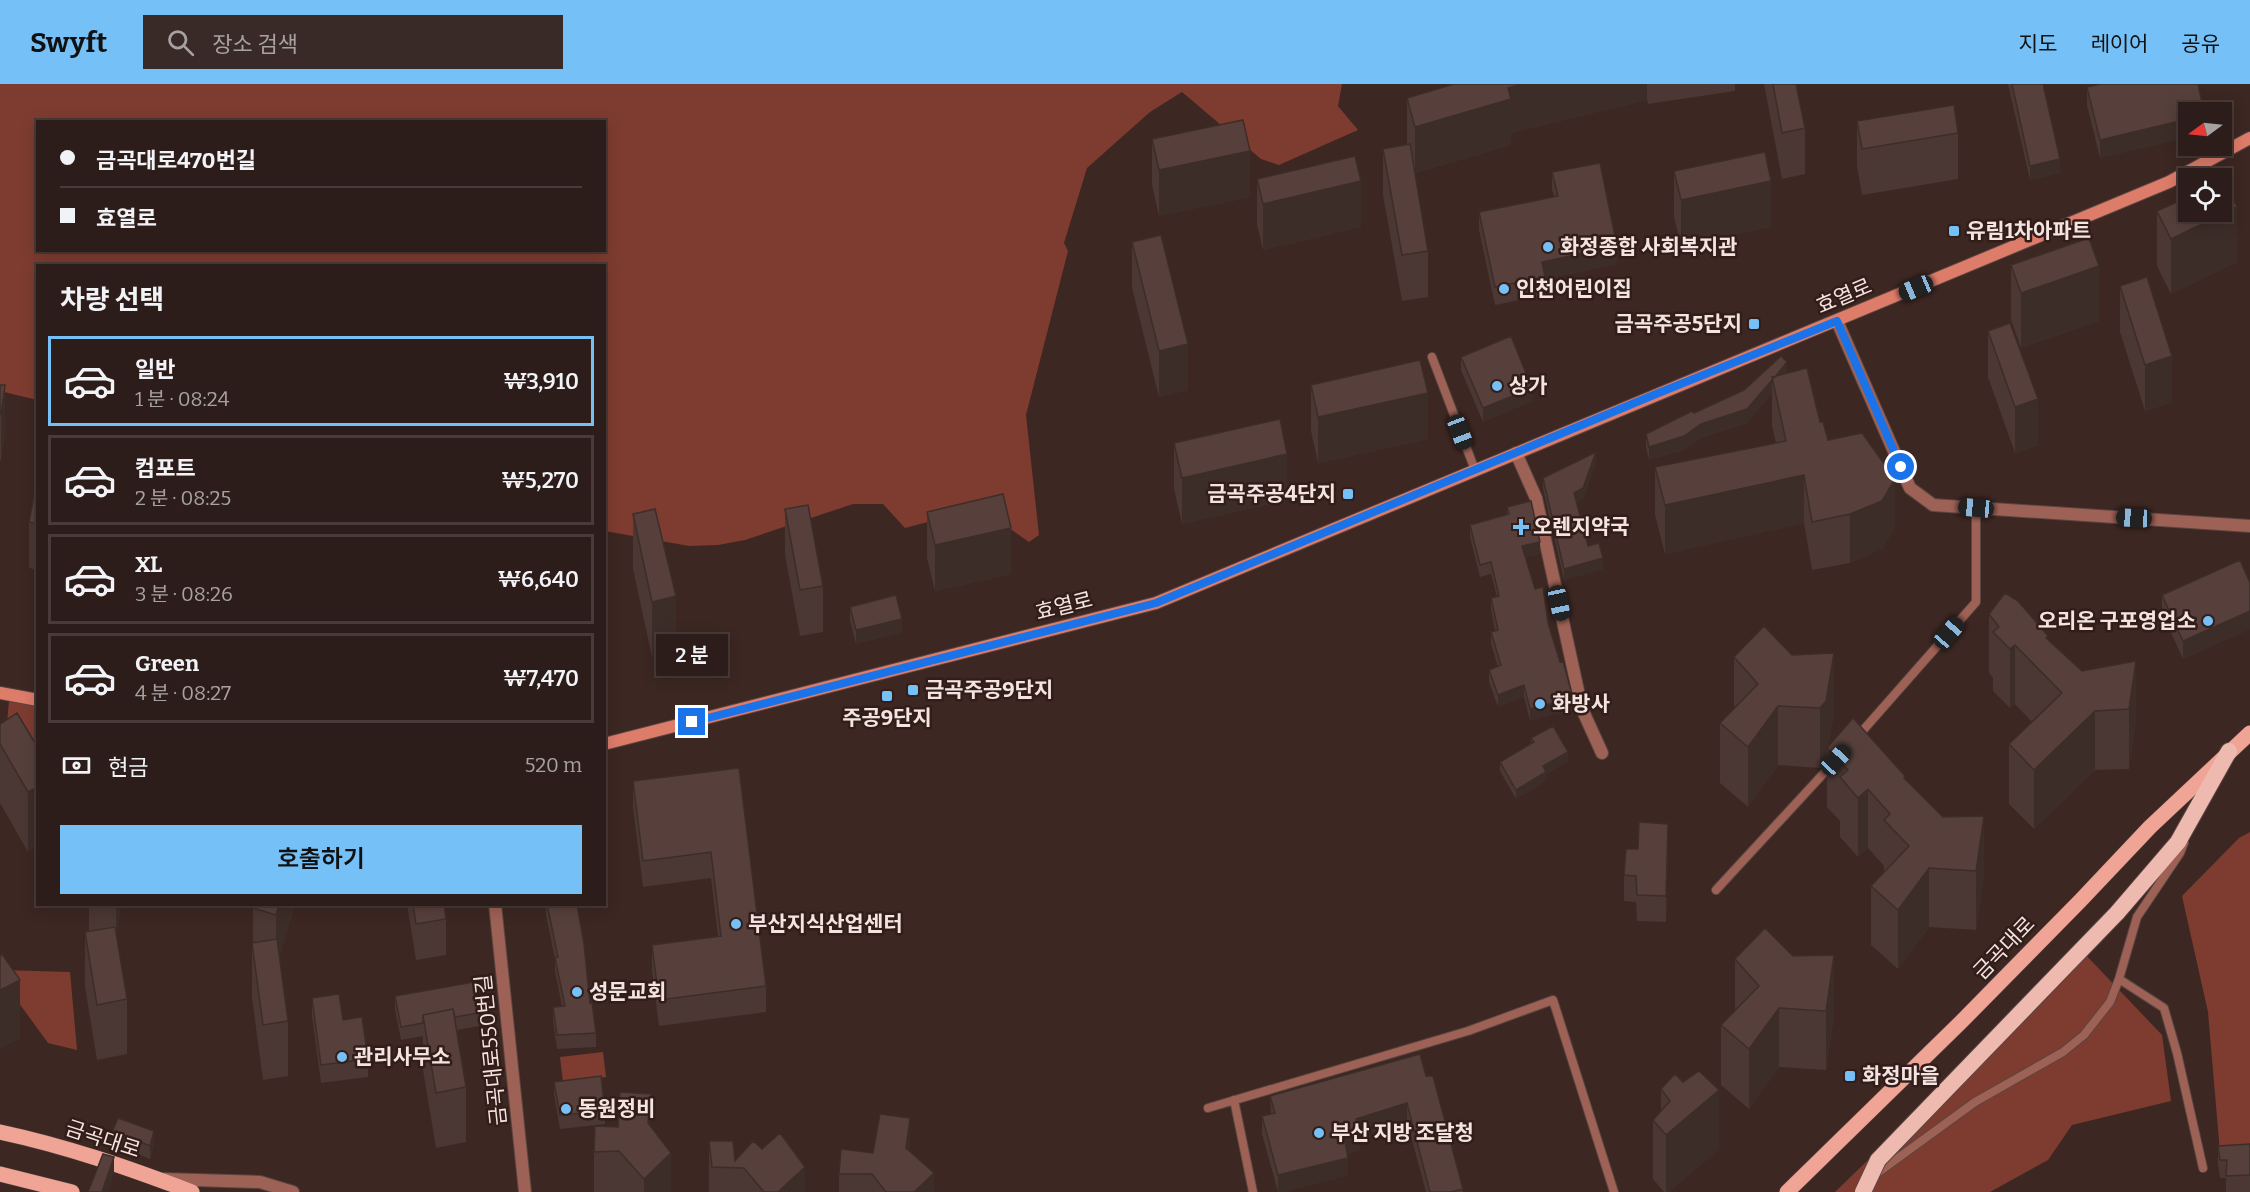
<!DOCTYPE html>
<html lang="ko">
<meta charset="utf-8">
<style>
body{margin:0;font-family:Bitter,"Noto Sans KR",serif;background:#392a27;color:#f1f3f6;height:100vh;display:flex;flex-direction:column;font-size:22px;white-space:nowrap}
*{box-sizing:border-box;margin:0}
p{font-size:20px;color:#a7a2a2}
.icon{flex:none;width:33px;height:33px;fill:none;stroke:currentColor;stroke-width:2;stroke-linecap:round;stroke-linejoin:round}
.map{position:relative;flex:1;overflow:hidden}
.drawer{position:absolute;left:36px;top:180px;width:570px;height:642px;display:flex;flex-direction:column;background:#2d1d1a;border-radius:0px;box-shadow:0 3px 15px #0003,0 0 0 2px #483b39}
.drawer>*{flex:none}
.hud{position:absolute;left:36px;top:36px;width:570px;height:132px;border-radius:0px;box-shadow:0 3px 15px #0003,0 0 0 2px #483b39;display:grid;align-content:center;height:132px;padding:0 24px;background:#2d1d1a}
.needle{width:39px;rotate:255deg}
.tools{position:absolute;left:2178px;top:18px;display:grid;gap:12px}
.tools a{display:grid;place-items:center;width:54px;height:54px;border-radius:0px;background:#2d1d1a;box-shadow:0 3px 15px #0003,0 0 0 2px #483b39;font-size:30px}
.end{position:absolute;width:27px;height:27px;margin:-14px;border:8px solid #1a73e8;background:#fff;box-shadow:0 0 0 3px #fff}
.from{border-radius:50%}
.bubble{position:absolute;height:42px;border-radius:0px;background:#2d1d1a;box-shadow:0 3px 15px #0003,0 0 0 2px #483b39;font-size:20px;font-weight:600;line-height:42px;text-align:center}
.car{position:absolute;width:18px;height:36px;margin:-18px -9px;border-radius:8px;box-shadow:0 0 4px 2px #0007;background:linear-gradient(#222 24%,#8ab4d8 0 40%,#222 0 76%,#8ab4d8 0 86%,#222 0)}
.hud b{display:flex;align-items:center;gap:21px;height:57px;font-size:22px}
.hud b+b{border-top:2px solid #483b39}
.hud i{width:15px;height:15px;background:#f1f3f6}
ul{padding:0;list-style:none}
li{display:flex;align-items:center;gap:18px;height:90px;margin:0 12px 9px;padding:0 12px;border:3px solid #483b39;border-radius:0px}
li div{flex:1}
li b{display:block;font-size:22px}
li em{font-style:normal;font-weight:600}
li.on{border-color:#75c0f6}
li>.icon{width:54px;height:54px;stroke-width:1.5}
h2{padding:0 24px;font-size:27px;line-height:72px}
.pay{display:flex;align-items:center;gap:15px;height:66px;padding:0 24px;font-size:22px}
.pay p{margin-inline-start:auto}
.button{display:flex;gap:12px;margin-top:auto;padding:12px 24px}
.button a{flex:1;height:69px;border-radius:0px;background:#75c0f6;color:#111;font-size:24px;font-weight:600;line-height:69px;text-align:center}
header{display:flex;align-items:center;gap:36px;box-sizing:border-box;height:84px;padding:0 30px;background:#75c0f6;color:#111}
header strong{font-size:28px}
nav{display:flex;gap:33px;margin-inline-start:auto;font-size:21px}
.search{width:420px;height:54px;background:#392a27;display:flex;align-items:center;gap:15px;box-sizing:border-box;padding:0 21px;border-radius:0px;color:#a7a2a2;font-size:22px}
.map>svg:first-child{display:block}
.green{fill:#7e3c30;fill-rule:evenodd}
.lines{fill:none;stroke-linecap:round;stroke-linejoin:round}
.service-casing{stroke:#594541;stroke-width:10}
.minor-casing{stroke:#594541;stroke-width:14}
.tertiary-casing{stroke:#594541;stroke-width:14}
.secondary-casing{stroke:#594541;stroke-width:14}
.primary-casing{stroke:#594541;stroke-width:16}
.trunk-casing{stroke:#594541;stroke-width:18}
.service{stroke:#9e6155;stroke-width:8}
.minor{stroke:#9e6155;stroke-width:12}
.tertiary{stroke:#9e6155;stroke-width:12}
.secondary{stroke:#de7c6a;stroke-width:12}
.primary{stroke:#f0a495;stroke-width:15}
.trunk{stroke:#eeb9ae;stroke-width:16}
.trunk-bridge-casing{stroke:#594541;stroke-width:18;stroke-linecap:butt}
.trunk-bridge{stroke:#eeb9ae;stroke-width:16}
.wall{fill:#4b3733}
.shaded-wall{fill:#3d2d29}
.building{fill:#57403b;stroke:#3d2d29;stroke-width:1.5}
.route{stroke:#1a73e8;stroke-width:8}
.poi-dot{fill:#75c0f6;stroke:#321d19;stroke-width:2}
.labels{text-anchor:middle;stroke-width:5;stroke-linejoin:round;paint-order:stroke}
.poi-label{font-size:21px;font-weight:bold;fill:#f3e4e1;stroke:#321d19;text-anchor:start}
.street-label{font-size:21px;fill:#f3e4e1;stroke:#321d19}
</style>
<header>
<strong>Swyft</strong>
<div class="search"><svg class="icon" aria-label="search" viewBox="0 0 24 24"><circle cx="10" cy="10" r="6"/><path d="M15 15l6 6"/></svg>장소 검색</div>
<nav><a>지도</a><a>레이어</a><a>공유</a></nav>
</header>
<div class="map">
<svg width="2250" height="1108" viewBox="0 0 2250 1108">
<rect width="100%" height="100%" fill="#3c2722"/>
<!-- green -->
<path class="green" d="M0 0H1342L1338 22 1358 46 1279 81 1261 75 1182 8 1150 28 1087 84 1064 159 1068 167 1026 331 1039 451 1029 458 996 435 943 434 905 444 883 420H853L745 456 718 461 689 462 605 447 604 182H38L37 316 0 307ZM38 38H604V166H38Z
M9 617 37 622V679L6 650Z
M2250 748V1079L2221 1080 2208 928 2182 812 2239 754Z
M2083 868 2162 951 2171 1017 2072 1041 2048 1076 1990 1108H1835Z
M0 886 70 888 77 966 48 959 0 893Z
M603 968 606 993 563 998 560 973Z"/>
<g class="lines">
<!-- service casing -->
<g class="service-casing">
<path id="service" d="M1432 273 1475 386
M1858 652 1976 518V424
M1716 806 1835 677
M2119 895 2164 924 2177 969 2203 1084
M1234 1016 1253 1108
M1208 1024 1468 947 1553 916 1614 1108
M1876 1090 1975 1018 2063 968 2084 951 2110 918 2119 895 2137 833 2180 769 2184 759"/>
</g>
<!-- minor casing -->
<g class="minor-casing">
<path id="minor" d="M1516 369 1536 414 1582 625 1602 669"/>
</g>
<!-- tertiary casing -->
<g class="tertiary-casing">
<path id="tertiary" d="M1837 237 1910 404 1933 421 2250 442
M495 820 525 1108
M163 1095 260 1098 293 1108"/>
</g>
<!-- secondary casing -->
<g class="secondary-casing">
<path id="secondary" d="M0 609 38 616
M604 660 1156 519 2169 98 2250 54"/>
</g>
<!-- primary casing -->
<g class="primary-casing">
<path id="primary" d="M0 1048C66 1062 129 1084 192 1108
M0 1090 72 1108
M1787 1108 1961 938 2080 817 2150 743 2250 649"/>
</g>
<!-- trunk casing -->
<g class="trunk-casing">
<path id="trunk" d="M2117 829 2178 758 2229 667"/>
</g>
<!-- service -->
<use href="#service" class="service"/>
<!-- minor -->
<use href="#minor" class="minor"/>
<!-- tertiary -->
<use href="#tertiary" class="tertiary"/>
<!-- secondary -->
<use href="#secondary" class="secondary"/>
<!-- primary -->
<use href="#primary" class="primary"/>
<!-- trunk -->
<use href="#trunk" class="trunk"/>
<!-- trunk-bridge casing -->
<g class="trunk-bridge-casing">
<path id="trunk-bridge" d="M1863 1108 1878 1076 2117 829"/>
</g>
<!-- trunk-bridge -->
<use href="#trunk-bridge" class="trunk-bridge"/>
</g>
<!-- wall -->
<path class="wall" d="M1454 0H1735V7L1648 20 1647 16 1511 49V61L1415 89 1428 167V213L1402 217 1383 111V65L1407 61V14Z
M1764 0H1796L1805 44V90L1782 95Z
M2008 0H2043L2060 89 2030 96Z
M2087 3 2188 28V53L2100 74 2087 21Z
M1857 37 1958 49V95L1862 111 1857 82Z
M1152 55 1250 113 1159 132 1152 101Z
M1674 87 1771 143 1681 162 1674 133Z
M1552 88 1617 180 1545 195V211L1495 221 1479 146V128L1554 113 1552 106Z
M1257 95 1361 143 1263 166 1257 141Z
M2157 127 2237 178 2171 210 2157 182Z
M1132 158 1188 306 1159 313 1132 204Z
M2011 181 2099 237 2021 264 2011 236Z
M2120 202 2172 318 2145 327 2120 248Z
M1988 247 2038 361 2015 369 1988 293Z
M1461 273 1532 317 1483 338 1461 286Z
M1787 289 1820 338 1828 356 1895 443 1882 465 1850 479 1812 486 1804 439 1665 470 1655 431V383L1776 359 1772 342V309L1747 339 1701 354 1684 366 1649 376 1646 364V350Z
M0 301 5 347 1 376H0Z
M1311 301 1428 355 1318 379 1311 347Z
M1174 359 1287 416 1182 440 1174 405Z
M1596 379 1583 415 1576 418 1588 462 1603 485 1564 496 1543 405V394Z
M38 391V486L29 484V438Z
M1507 423 1540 470 1525 473 1535 505 1548 539 1573 626 1530 636 1524 613 1498 623 1489 598V586L1498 583 1491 560V548L1495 547 1491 526V514L1497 513 1491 490 1480 493 1470 453V441L1507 431Z
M785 425 823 502V548L800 552 785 471Z
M927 428 1011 490 935 507 927 474Z
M633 430 676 567 652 573 633 485Z
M2250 499V545L2183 575 2162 529V511Z
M850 523 902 548 856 560 850 536Z
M1989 530 2048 556 2082 587 2136 577V636L2129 685 2095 686 2034 745 2009 720V660L2032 638 2015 620 2010 624 1993 607V594L1989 589Z
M1734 573 1834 629 1828 662 1905 695 1984 791 1976 846 1929 843 1898 885 1871 861V802L1884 787V782L1868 764 1858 773 1840 753V737L1827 723V672L1826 677 1820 684 1778 681 1748 723 1720 699V639L1734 625Z
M0 640 38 664 28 768 0 719Z
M1531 654 1568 677 1546 690V697L1516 715 1500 687V678L1531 659Z
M739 684 766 902V928L659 942 652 887V861L718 852 711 794 643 803 633 723V697Z
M1668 766 1666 838 1637 837 1636 818 1624 817V791Z
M89 820H121L116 854 127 915V970L97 976 85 903V848L89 847Z
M254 820H295L279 874 288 937V992L263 996 252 914V859H253V824Z
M407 820H444L446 835V871L416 876Z
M546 820H577L590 919 596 949V963L557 965 553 937V923L562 922 555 887V875L546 831Z
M1735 875 1834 931 1826 986 1779 983 1749 1025 1721 1001V941L1735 927Z
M395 912 479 929V942L457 946 466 1003V1058L436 1064 423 986V952L401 956 395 926Z
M312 914 343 936 368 975V993L321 999 312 932Z
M1426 992 1463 1108H1426L1407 1037 1360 1052V1066L1347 1070 1348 1091 1283 1108H1278L1262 1050V1032L1271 1030 1270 1012Z
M554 998 605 1027V1040L560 1045 554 1011Z
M1661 1005 1719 1065 1669 1108H1664L1653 1095V1036L1661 1026Z
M618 1043H651L671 1108H594V1068Z
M113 1046 154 1061 150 1075 113 1060Z
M709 1057 735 1077 805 1108H709Z
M2250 1060V1108H2226V1094H2220L2218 1080V1062Z
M910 1067 934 1108H839V1090L873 1069Z"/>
<!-- shaded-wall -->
<path class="shaded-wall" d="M1522 0H1647V16L1511 49V61L1415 89V43L1508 4Z
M2188 35V53L2100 74V56Z
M1250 67V113L1159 132V86Z
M2060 75V89L2030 96V82Z
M1361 97V143L1263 166V120Z
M1771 97V143L1681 162V116Z
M2237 123V178L2171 210V155Z
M1617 162V180L1545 195 1542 178Z
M2099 182V237L2021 264V209Z
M1188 260V306L1159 313V267Z
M2172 272V318L2145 327V281Z
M1787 278V292L1773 295Z
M1772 296V309L1747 339 1701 354 1684 366 1649 376V363L1701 340Z
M5 301V347L1 376V330Z
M1532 304V317L1483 338V324Z
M1428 309V355L1318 379V333Z
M2038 315V361L2015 369V323Z
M1596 368V379L1583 415 1574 420V409Z
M1287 370V416L1182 440V394Z
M1804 391V439L1665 470V421Z
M1895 395V443L1882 465 1850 479V430Z
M1011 444V490L935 507V461Z
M1540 458V470L1522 474V462Z
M1603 474V485L1564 496V485Z
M676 512V567L652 573V518Z
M604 524H606V579H604Z
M2250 527V545L2183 575V557Z
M902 535V548L856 560V546Z
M2015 561V620L2010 624V565Z
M1834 569V629L1828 665 1827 664 1826 677 1820 684V624Z
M2136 577V636L2129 685V625Z
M1524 601V613L1498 623V611Z
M1573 614V626L1530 636V625Z
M1778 622V681L1748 723V663Z
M2095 627V686L2034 745V686Z
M1568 668V677L1546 690V697L1516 715V706L1543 682Z
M38 703V762L28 768V708Z
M1868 705V764L1858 773V714Z
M1984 732V791L1976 846V787Z
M1668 740V766L1666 838V812Z
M1929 784V843L1898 885V826Z
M116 820H121L116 861Z
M279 820H295L276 886V831Z
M1834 871V931L1826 986V927Z
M20 896V955L0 965V906Z
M1779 924V983L1749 1025V965Z
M1719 1006V1065L1669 1108H1666V1051Z
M651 1010V1069H671V1108H644V1095Z
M1407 1019V1037L1360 1052V1066L1344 1071V1053L1356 1035Z
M910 1034V1090L906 1064Z
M154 1047V1061L150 1075V1062Z
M114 1073V1090L108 1108H102Z
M1348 1074V1091L1283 1108H1278V1091Z
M805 1083V1108H778Z
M934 1089V1108H914Z"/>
<!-- building -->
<path class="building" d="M1454 0H1522L1508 4 1511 15 1415 43 1407 14Z
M1773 0H1796L1805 44 1782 49Z
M2012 0H2043L2060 75 2030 82Z
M2101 0H2198L2204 28H2188V35L2100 56 2087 3Z
M1954 21 1958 49 1862 65 1857 37Z
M1243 36 1250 67 1159 86 1152 55Z
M1410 60 1428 167 1402 171 1383 65Z
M1765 68 1771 97 1681 116 1674 87Z
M1355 72 1361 97 1263 120 1257 95Z
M1600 79 1617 162 1542 178 1545 193 1495 203 1479 128 1558 112 1552 88Z
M2224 96 2237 123 2171 155 2157 127 2188 113V128H2222V97Z
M1161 151 1188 260 1159 267 1132 158Z
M2089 154 2099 182 2021 209 2011 181Z
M2147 193 2172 272 2145 281 2120 202Z
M2010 239 2038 315 2015 323 1988 247Z
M1511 252 1532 304 1483 324 1461 273Z
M1781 272 1787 278 1775 293H1772L1773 295 1747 325 1701 340 1684 352 1649 363 1646 350 1692 327 1694 329 1744 306Z
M1420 276 1428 309 1318 333 1311 301Z
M1807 284 1820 338H1823L1828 356 1862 349 1895 395 1882 417 1850 430 1812 438 1804 391 1665 421 1655 383 1786 357 1772 293Z
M0 301H5L1 330H0Z
M1280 335 1287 370 1182 394 1174 359Z
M1596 368 1583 404 1574 409 1588 462 1599 459 1603 474 1564 485 1543 394Z
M38 391V440L29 438Z
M1003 410 1011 444 935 461 927 428Z
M1531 417 1540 458 1522 462 1535 505 1543 503 1548 539 1560 578 1563 577 1573 614 1530 625 1524 601 1498 611 1489 586 1501 581 1491 548 1498 546 1491 514 1499 512 1491 478 1480 481 1470 441 1509 430 1507 423Z
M808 421 823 502 800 506 785 425Z
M655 425 676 512 652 518 633 430Z
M2240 476 2250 499V527L2183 557 2162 511Z
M2005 509 2018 517 2048 552 2046 554 2082 587 2136 577 2129 625 2095 627 2034 686 2009 660 2062 609 2015 561 2010 565 1993 548 1999 543 1989 530Z
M896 511 902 535 856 546 850 523Z
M1764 542 1792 571 1834 569 1826 617 1820 624 1778 622 1748 663 1720 639 1758 600 1734 573Z
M17 629 38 664V703L28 708 0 660V640Z
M1853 634 1905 692 1904 694 1943 733 1984 732 1976 787 1929 784 1898 826 1871 802 1909 762 1884 736 1890 730 1868 705 1858 714 1840 693 1848 686 1827 664Z
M1553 642 1568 668 1543 682 1546 688 1516 706 1500 678 1534 658 1531 654Z
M739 684 766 902 659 916 652 861 721 852 711 768 643 777 633 697Z
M1639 738 1668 740 1666 812 1637 811 1636 792 1624 791 1626 765H1638Z
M254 820H279L276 831 253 824Z
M413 820H444L446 835 416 840Z
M547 820H577L584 860 590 919 592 918 596 949 557 951 553 923 565 922 555 874 558 873Z
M115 843 127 915 97 921 85 848Z
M1765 844 1793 872 1834 871 1826 927 1779 924 1749 965 1721 941 1759 902 1735 875Z
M277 855 288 937 263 941 252 859Z
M2 870 20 896 0 906V872Z
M474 898 479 929 455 933 453 925 423 931V939L401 943 395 912Z
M339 910 343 936 362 933 368 975 321 981 312 914Z
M453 925 466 1003 436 1009 423 931Z
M1420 970 1426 992H1433L1463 1105 1451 1108H1430L1407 1019 1356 1035 1360 1048 1344 1053 1348 1074 1278 1091 1262 1032 1275 1029 1270 1012Z
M1699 987 1719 1006 1666 1051 1653 1036 1670 1017 1661 1005 1675 990 1683 998Z
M601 992 605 1027 560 1031 554 998Z
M620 1008 651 1010 648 1039 671 1069 644 1095 619 1067 594 1068 595 1042 618 1043Z
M880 1030 910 1034 906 1064 934 1089 914 1108H886L872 1090H839L841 1065 873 1069Z
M118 1034 154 1047 150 1062 113 1046Z
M780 1049 805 1083 778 1108H764L744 1084 712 1083 709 1057H733L735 1077 753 1057 762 1065Z
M2250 1060V1091L2226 1092 2227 1076H2220L2218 1062Z
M103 1070 114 1073 102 1108H88Z"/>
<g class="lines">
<!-- route -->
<path class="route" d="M692 638 1156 519 1656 310 1837 237 1901 383"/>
</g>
<!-- markers -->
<g class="poi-dot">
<rect x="1948" y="141" width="12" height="12" rx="3"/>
<circle cx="1548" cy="163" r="6"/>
<circle cx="1504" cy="205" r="6"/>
<rect x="1748" y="234" width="12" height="12" rx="3"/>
<circle cx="1497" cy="302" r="6"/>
<rect x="1342" y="404" width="12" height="12" rx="3"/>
<path d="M1518 434h6v6h6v6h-6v6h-6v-6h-6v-6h6z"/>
<circle cx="2208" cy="537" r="6"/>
<rect x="907" y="600" width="12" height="12" rx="3"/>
<rect x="881" y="606" width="12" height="12" rx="3"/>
<circle cx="1540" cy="620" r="6"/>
<circle cx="736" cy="840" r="6"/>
<circle cx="577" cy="908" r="6"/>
<circle cx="342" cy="973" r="6"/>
<rect x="1844" y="986" width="12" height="12" rx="3"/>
<circle cx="566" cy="1025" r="6"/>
<circle cx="1319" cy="1049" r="6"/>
</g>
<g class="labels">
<!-- poi labels -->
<g class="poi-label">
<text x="1966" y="154">유림1차아파트</text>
<text x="1560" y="170">화정종합 사회복지관</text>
<text x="1516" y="212">인천어린이집</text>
<text x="1742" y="247" text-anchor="end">금곡주공5단지</text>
<text x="1509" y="309">상가</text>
<text x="1336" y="417" text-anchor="end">금곡주공4단지</text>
<text x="1533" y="450">오렌지약국</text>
<text x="2196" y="544" text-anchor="end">오리온 구포영업소</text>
<text x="925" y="613">금곡주공9단지</text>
<text x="1552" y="627">화방사</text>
<text x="887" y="641" text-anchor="middle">주공9단지</text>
<text x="748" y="847">부산지식산업센터</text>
<text x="589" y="915">성문교회</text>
<text x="354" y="980">관리사무소</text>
<text x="1862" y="999">화정마을</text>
<text x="578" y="1032">동원정비</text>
<text x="1331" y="1056">부산 지방 조달청</text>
</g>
<!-- street labels -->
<g class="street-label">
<text transform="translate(1844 212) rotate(-23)" y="7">효열로</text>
<text transform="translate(1064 522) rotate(-14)" y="7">효열로</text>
<text transform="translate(2004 864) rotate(-46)" y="7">금곡대로</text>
<text transform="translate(491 966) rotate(-96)" y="7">금곡대로550번길</text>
<text transform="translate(103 1055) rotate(18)" y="7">금곡대로</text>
</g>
</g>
</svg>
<div class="tools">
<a><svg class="needle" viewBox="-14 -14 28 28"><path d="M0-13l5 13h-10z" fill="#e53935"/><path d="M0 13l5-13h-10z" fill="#a7a2a2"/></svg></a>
<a><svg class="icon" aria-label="locate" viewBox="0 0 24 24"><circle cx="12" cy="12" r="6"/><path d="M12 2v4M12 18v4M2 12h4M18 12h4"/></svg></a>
</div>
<i class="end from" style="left:1901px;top:383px"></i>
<i class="end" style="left:692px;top:638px"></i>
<div class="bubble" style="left:656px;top:550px;width:72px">2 분</div>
<i class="car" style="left:1916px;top:204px;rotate:247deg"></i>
<i class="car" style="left:1460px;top:348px;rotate:159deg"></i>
<i class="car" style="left:1976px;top:424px;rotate:275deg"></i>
<i class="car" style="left:2134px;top:434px;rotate:273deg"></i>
<i class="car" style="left:1559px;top:519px;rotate:168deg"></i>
<i class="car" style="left:1949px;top:549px;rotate:41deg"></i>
<i class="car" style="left:1836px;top:676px;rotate:43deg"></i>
<div class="hud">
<b><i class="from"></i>금곡대로470번길</b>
<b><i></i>효열로</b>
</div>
<section class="drawer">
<h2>차량 선택</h2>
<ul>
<li class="on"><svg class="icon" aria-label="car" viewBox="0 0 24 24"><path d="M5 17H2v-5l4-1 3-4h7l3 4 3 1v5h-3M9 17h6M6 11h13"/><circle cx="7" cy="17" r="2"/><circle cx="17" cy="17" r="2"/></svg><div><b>일반</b><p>1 분 · 08:24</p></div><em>₩3,910</em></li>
<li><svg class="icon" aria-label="car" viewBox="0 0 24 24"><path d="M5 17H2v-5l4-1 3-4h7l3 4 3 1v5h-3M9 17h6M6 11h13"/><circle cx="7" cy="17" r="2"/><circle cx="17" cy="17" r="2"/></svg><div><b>컴포트</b><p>2 분 · 08:25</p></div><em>₩5,270</em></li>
<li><svg class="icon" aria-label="car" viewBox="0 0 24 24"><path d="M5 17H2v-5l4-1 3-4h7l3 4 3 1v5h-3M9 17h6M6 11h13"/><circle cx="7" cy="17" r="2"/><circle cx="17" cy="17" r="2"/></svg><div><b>XL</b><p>3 분 · 08:26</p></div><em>₩6,640</em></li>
<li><svg class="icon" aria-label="car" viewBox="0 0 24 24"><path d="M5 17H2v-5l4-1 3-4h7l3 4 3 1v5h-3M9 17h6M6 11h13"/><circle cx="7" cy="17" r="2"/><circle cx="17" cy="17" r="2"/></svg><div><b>Green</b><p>4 분 · 08:27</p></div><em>₩7,470</em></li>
</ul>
<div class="pay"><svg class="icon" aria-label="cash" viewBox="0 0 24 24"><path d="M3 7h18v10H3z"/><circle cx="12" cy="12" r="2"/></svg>현금<p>520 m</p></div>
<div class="button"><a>호출하기</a></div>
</section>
</div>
